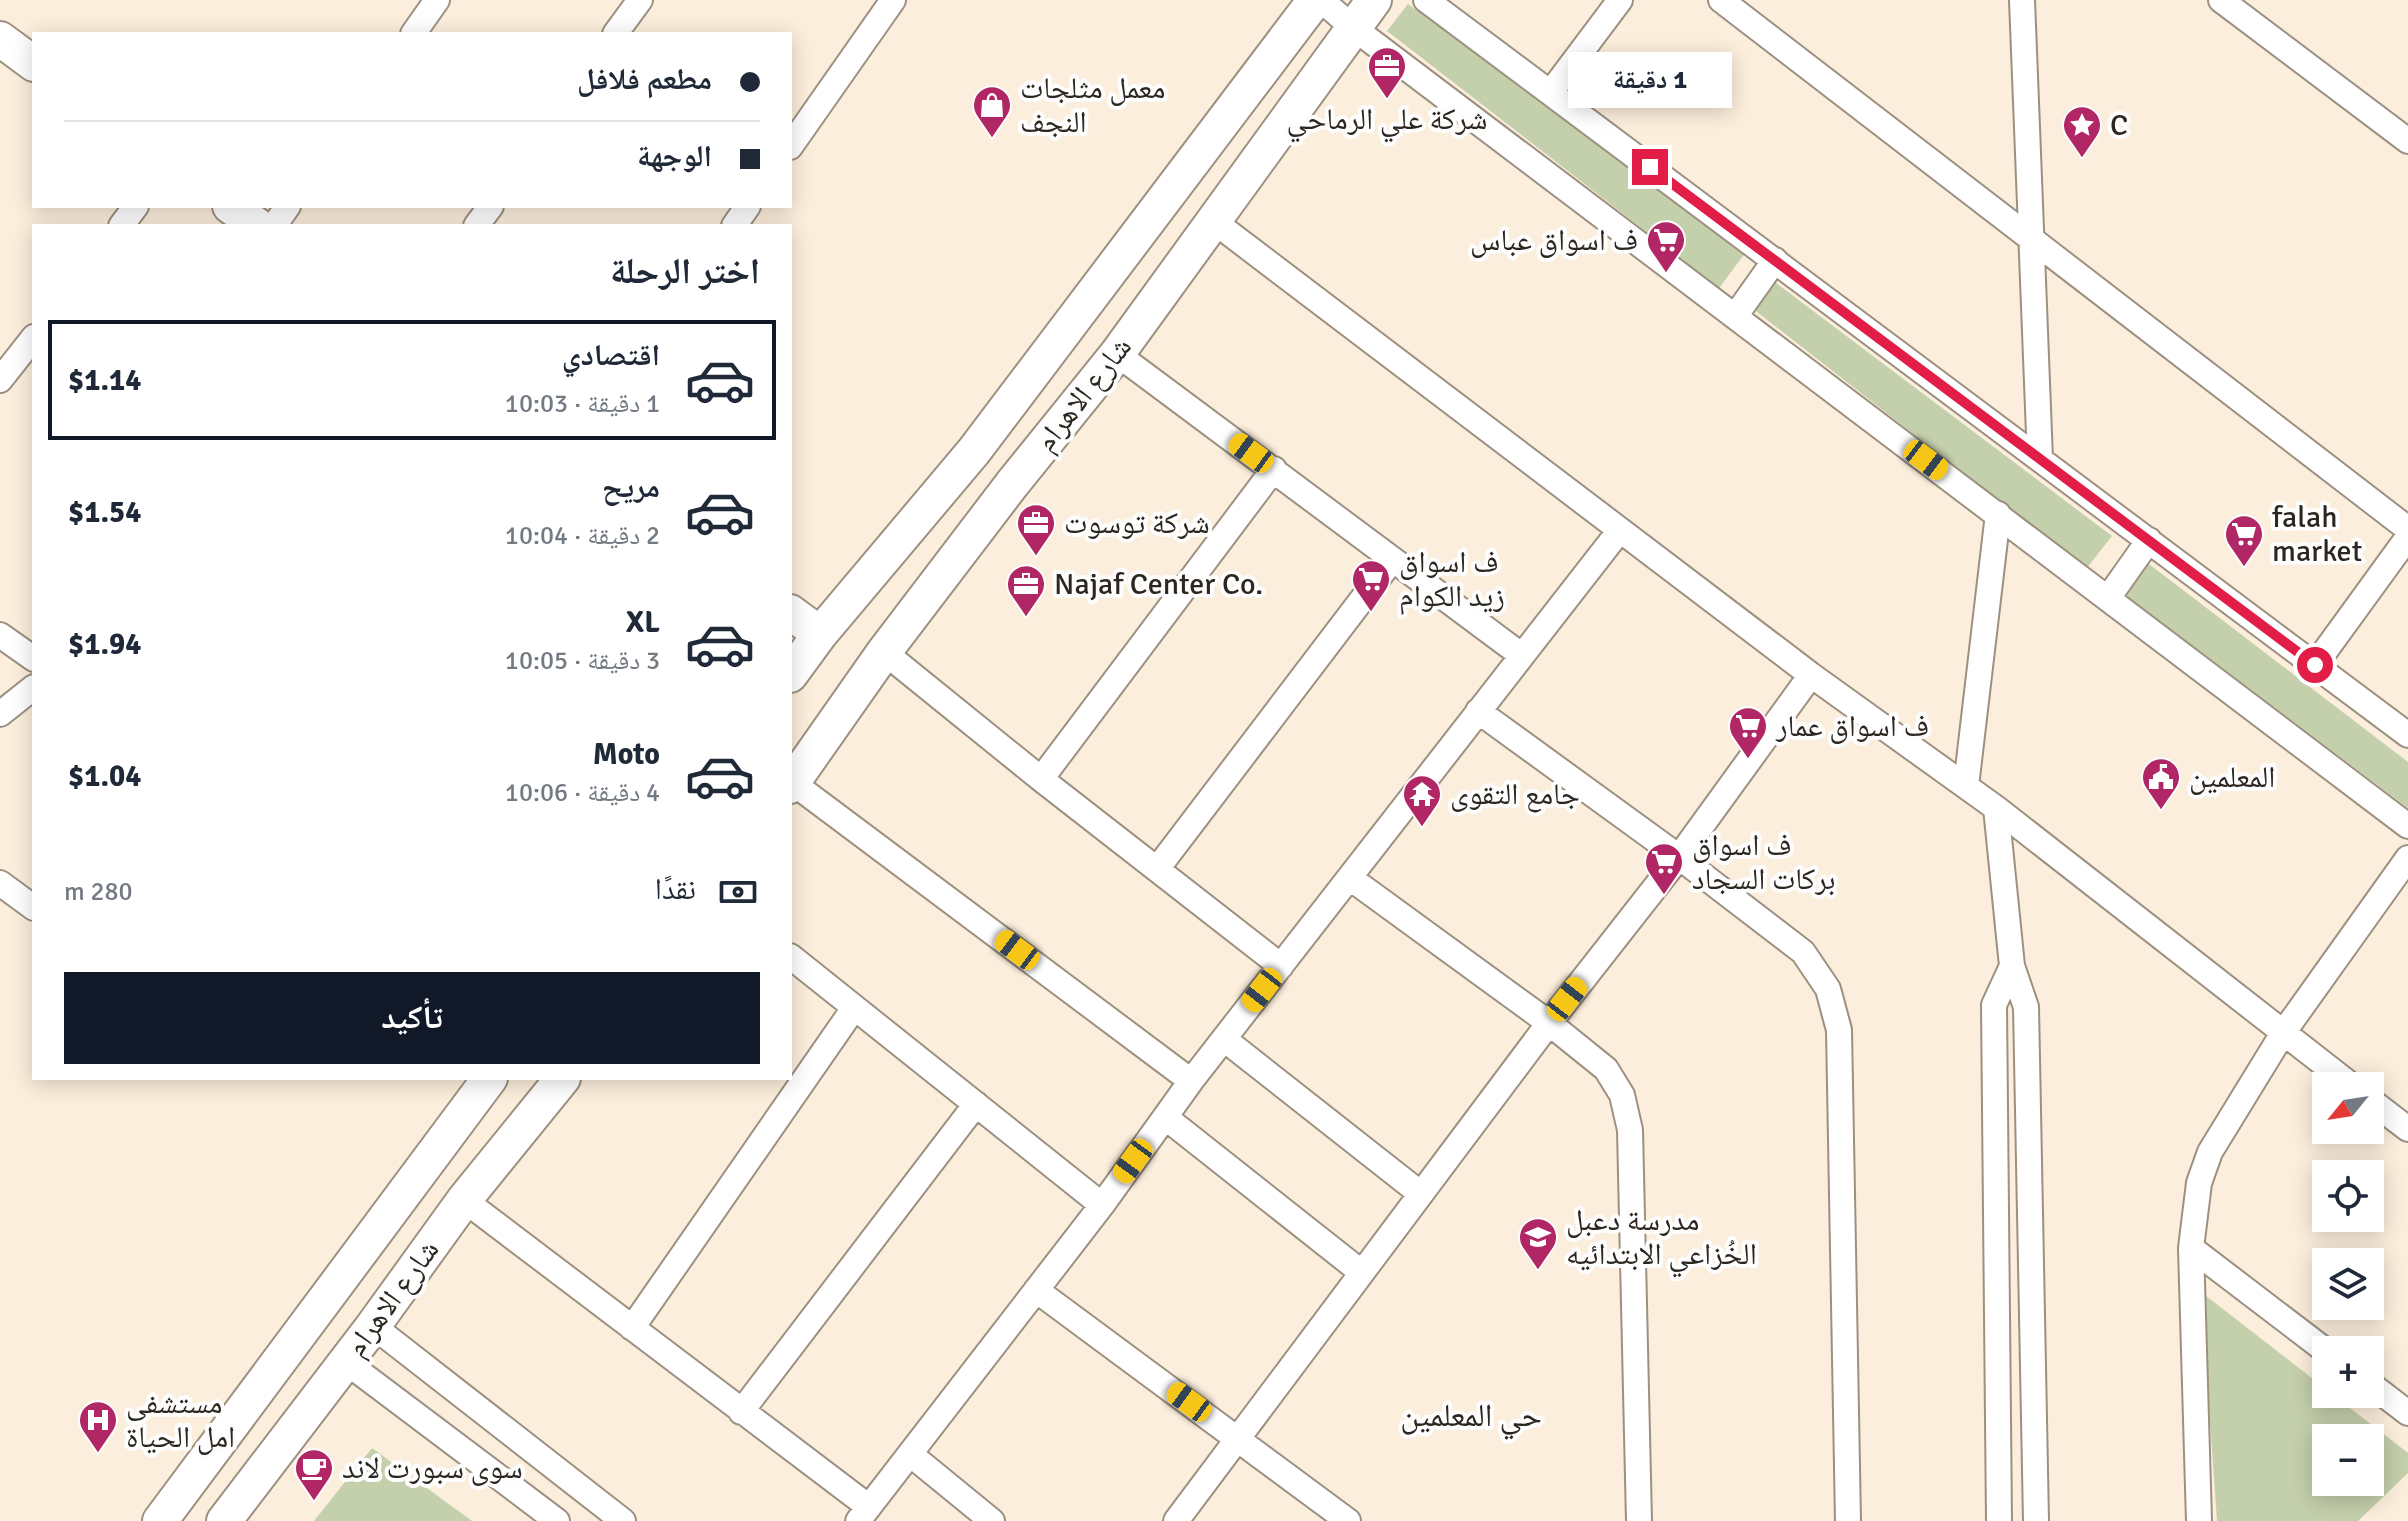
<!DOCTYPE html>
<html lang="ar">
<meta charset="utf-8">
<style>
body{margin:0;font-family:Signika,"Noto Naskh Arabic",sans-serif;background:#f6f6f7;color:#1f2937;direction:rtl;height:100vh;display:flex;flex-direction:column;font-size:30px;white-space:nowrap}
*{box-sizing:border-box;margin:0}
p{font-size:26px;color:#747a83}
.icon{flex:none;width:44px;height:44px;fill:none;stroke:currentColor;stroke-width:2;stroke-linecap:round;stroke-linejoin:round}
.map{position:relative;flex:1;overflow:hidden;direction:ltr}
.details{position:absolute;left:32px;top:224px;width:760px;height:856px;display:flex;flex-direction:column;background:#fff;border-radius:0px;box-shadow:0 4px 20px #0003;direction:rtl}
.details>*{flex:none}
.banner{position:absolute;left:32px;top:32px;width:760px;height:176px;border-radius:0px;box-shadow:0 4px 20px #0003;direction:rtl;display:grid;align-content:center;height:176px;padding:0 32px;background:#fff}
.needle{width:52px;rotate:240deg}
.buttons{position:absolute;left:2312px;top:1072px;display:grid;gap:16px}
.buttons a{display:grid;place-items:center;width:72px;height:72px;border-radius:0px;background:#fff;box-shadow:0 4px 20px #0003;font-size:40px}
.end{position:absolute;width:36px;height:36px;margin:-18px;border:10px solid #e11d48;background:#fff;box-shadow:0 0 0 4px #fff}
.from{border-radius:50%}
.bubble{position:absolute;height:56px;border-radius:0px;background:#fff;box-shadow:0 4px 20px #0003;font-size:26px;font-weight:800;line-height:56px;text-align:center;direction:rtl}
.car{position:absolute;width:24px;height:48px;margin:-24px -12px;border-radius:10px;box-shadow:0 0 6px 2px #0007;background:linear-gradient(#f5c518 24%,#345 0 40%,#f5c518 0 76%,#345 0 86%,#f5c518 0)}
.banner b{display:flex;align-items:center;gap:28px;height:76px;font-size:30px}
.banner b+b{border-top:2px solid #e0e1e3}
.banner i{width:20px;height:20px;background:#1f2937}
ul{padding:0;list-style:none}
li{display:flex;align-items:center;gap:24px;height:120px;margin:0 16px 12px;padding:0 16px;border:4px solid transparent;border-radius:0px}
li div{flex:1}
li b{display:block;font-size:30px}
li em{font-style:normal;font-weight:800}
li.current{border-color:#111827}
li>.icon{width:72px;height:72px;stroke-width:1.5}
h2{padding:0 32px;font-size:36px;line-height:96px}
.pay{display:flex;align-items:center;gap:20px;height:88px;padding:0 32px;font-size:30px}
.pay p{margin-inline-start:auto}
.button{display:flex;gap:16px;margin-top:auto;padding:16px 32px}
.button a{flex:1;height:92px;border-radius:0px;background:#111827;color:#fff;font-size:32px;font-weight:800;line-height:92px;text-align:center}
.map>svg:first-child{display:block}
.green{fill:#c4cfab;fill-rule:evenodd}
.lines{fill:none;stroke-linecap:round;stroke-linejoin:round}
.street-casing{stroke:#9d9080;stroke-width:28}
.secondary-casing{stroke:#9d9080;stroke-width:38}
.street{stroke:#fff;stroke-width:24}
.secondary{stroke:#fff;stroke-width:34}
.route{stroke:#e11d48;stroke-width:10}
.labels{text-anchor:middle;stroke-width:8;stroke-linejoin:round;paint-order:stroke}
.poi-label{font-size:30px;fill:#2b261f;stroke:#fdfdfd;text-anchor:start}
.street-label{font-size:30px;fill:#2b261f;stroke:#fdfdfd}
.neighbourhood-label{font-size:32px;fill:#2b261f;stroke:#fdfdfd}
</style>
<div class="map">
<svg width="2408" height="1521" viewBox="0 0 2408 1521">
<rect width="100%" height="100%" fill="#fceedc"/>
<!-- green -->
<path class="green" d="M1408 4 1746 252 1719 288 1387 31Z
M1772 280 2112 536 2086 569 1752 308Z
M2145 561 2408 762V808L2124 594Z
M2201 1292 2326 1389V1394H2332L2408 1453V1473L2358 1521H2217ZM2326 1438H2370V1482H2326Z
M372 1448 472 1521H314Z"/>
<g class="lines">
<!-- street casing -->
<g class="street-casing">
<path id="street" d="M1321 0 1355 29 2408 826
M1426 0 2408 735
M1721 0 2408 529
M2022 0 2040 459
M2221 0 2408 141
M413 34 437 0
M615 34 640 0
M1551 92 1620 0
M790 147 893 0
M1212 220 1811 675 1996 808 2352 1086
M121 226 136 206
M274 226 288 206
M476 226 491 206
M734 226 748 206
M1736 315 1775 260
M1117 354 1521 655
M0 380 34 337
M2108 598 2149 540
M0 635 34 659
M884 652 1041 779 1281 966
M2315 665 2408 537
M1478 711 1679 857 1803 952 1828 989 1839 1030 1848 1521
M0 714 34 687
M1041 779 1274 469
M793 783 1191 1081
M1966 786 1998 514
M1996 808 2012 966 2026 1007 2036 1521
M1157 869 1392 560
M1350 878 1549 1023 1606 1069 1622 1095 1630 1130 1639 1521
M0 883 34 908
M790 956 1102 1205
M1224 1039 1421 1194
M2370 1100 2408 1129
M1165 1117 1361 1272
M464 1200 869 1507
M2191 1248 2326 1351
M1036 1290 1348 1521
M373 1326 623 1521
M632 1328 854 1008
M346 1362 557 1521
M2370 1384 2408 1413
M741 1412 976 1104
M910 1454 992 1521
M858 1521 1102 1205 1191 1081 1620 530
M1176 1521 1549 1023 1679 857 1811 675
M1999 1521 1994 1005 2012 966
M2199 1521 2191 1248 2199 1183 2210 1152 2283 1033 2408 858"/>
</g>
<!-- secondary casing -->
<g class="secondary-casing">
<path id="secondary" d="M0 39 34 64
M230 206 258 226
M790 612 820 634
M790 675 820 634 974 451 1315 0
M790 786 884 652 1012 484 1117 354 1374 0
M160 1521 490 1078
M224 1521 373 1326 464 1200 563 1078"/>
</g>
<!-- street -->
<use href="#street" class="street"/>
<!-- secondary -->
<use href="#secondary" class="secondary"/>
</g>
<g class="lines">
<!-- route -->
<path class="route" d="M1650 167 2315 665"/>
</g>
<!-- icons -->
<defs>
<g id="office-pin" transform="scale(2)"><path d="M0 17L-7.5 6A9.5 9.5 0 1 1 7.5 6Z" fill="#b12765" stroke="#fdfdfd"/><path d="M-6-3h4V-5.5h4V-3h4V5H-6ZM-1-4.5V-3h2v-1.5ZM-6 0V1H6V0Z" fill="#fff"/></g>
<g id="shop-pin" transform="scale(2)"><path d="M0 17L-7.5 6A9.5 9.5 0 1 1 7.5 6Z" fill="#b12765" stroke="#fdfdfd"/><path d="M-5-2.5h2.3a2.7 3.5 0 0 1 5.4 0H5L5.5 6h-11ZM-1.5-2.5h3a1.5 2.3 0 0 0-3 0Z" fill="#fff"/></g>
<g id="sight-pin" transform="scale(2)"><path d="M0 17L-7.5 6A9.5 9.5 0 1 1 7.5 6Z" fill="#b12765" stroke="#fdfdfd"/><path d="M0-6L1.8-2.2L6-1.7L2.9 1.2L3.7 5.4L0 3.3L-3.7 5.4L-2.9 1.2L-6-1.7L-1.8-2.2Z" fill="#fff"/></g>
<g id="supermarket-pin" transform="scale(2)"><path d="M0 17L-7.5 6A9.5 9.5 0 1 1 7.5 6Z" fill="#b12765" stroke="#fdfdfd"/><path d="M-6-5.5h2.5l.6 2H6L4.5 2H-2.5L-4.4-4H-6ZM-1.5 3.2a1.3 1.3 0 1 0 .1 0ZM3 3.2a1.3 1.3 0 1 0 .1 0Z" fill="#fff"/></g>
<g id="civic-pin" transform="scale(2)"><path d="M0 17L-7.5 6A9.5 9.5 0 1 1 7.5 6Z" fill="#b12765" stroke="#fdfdfd"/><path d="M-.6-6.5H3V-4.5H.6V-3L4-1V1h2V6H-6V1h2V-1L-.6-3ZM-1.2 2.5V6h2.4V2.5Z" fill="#fff"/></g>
<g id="temple-pin" transform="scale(2)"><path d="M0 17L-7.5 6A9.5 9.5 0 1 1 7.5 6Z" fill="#b12765" stroke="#fdfdfd"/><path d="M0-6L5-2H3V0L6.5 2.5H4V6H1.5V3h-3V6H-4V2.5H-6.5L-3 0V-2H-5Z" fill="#fff"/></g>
<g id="school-pin" transform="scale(2)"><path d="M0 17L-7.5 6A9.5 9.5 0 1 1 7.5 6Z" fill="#b12765" stroke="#fdfdfd"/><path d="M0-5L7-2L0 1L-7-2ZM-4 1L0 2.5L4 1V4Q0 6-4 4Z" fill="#fff"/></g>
<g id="hospital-pin" transform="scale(2)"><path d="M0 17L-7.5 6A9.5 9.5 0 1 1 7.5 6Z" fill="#b12765" stroke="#fdfdfd"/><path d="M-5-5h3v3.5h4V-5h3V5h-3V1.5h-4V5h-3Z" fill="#fff"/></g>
<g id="cafe-pin" transform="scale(2)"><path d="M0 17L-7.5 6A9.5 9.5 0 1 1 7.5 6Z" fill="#b12765" stroke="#fdfdfd"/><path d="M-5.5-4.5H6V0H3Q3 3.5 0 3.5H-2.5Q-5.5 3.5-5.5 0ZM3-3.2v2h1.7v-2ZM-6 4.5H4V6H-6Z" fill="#fff"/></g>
</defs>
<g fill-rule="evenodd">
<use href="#office-pin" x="1387" y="66"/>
<use href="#shop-pin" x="992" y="105"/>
<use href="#sight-pin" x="2082" y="125"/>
<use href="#supermarket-pin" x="1666" y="240"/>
<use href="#office-pin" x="1036" y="523"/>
<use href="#supermarket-pin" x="2244" y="534"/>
<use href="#supermarket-pin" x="1371" y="579"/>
<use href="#office-pin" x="1026" y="584"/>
<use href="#supermarket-pin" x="1748" y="726"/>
<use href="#civic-pin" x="2161" y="777"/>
<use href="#temple-pin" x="1422" y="794"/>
<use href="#supermarket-pin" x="1664" y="862"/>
<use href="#school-pin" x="1538" y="1237"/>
<use href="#hospital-pin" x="98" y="1420"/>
<use href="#cafe-pin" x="314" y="1468"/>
</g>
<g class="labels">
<!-- poi labels -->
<g class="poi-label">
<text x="1020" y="98">معمل مثلجات<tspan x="1020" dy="34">النجف</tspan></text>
<text x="1387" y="129" text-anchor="middle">شركة علي الرماحي</text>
<text x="2110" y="135">C</text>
<text x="1638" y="250" text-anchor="end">ف اسواق عباس</text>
<text x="2272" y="527">falah<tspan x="2272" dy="34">market</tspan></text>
<text x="1064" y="533">شركة توسوت</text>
<text x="1399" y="572">ف اسواق<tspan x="1399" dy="34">زيد الكوام</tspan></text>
<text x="1054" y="594">Najaf Center Co.</text>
<text x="1776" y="736">ف اسواق عمار</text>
<text x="2189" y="787">المعلمين</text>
<text x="1450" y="804">جامع التقوى</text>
<text x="1692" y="855">ف اسواق<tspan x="1692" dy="34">بركات السجاد</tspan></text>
<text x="1566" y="1230">مدرسة دعبل<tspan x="1566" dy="34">الخُزاعي الابتدائيه</tspan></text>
<text x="126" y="1413">مستشفى<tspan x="126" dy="34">امل الحياة</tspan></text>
<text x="342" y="1478">سوى سبورت لاند</text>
</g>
<!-- street labels -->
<g class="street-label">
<text transform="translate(1083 394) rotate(-52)" y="10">شارع الاهرام</text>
<text transform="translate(392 1298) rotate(-54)" y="10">شارع الاهرام</text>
</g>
<!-- neighbourhood labels -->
<g class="neighbourhood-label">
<text x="1471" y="1426">حي المعلمین</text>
</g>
</g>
</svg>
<div class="buttons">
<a><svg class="needle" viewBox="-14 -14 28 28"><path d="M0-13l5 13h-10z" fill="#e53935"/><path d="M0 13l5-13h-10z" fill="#747a83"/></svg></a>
<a><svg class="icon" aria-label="locate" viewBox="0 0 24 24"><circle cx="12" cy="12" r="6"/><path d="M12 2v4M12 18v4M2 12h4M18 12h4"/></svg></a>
<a><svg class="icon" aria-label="layers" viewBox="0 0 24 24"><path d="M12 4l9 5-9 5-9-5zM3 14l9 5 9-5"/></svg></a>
<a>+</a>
<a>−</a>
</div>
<i class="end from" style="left:2315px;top:665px"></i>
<i class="end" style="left:1650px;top:167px"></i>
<div class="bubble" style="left:1568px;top:52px;width:164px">1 دقيقة</div>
<i class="car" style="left:1251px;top:453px;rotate:306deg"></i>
<i class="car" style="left:1926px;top:460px;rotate:127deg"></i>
<i class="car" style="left:1017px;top:950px;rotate:307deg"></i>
<i class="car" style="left:1262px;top:990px;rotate:218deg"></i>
<i class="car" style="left:1567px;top:999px;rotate:38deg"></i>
<i class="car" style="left:1133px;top:1161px;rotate:216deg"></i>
<i class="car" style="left:1189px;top:1402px;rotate:306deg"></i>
<div class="banner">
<b><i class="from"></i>مطعم فلافل</b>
<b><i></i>الوجهة</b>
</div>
<section class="details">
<h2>اختر الرحلة</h2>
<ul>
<li class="current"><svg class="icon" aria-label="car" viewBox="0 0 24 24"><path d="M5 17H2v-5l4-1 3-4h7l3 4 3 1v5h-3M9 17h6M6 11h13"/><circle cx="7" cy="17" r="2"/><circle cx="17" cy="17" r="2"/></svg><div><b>اقتصادي</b><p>1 دقيقة · 10:03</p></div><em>$1.14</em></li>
<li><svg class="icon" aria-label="car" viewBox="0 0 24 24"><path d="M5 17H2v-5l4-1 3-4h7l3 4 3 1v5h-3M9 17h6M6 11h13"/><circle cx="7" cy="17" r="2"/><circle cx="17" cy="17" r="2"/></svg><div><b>مريح</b><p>2 دقيقة · 10:04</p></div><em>$1.54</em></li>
<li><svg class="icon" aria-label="car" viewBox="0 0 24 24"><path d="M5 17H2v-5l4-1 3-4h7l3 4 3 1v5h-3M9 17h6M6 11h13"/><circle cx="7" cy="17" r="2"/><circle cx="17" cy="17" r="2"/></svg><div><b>XL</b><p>3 دقيقة · 10:05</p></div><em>$1.94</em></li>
<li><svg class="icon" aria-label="car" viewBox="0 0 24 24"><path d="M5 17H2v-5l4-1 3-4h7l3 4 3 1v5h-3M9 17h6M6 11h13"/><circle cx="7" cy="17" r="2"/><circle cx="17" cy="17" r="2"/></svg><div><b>Moto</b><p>4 دقيقة · 10:06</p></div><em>$1.04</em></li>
</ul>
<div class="pay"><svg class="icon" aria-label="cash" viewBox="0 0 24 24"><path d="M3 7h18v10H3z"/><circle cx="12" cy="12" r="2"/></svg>نقدًا<p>280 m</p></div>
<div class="button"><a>تأكيد</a></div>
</section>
</div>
